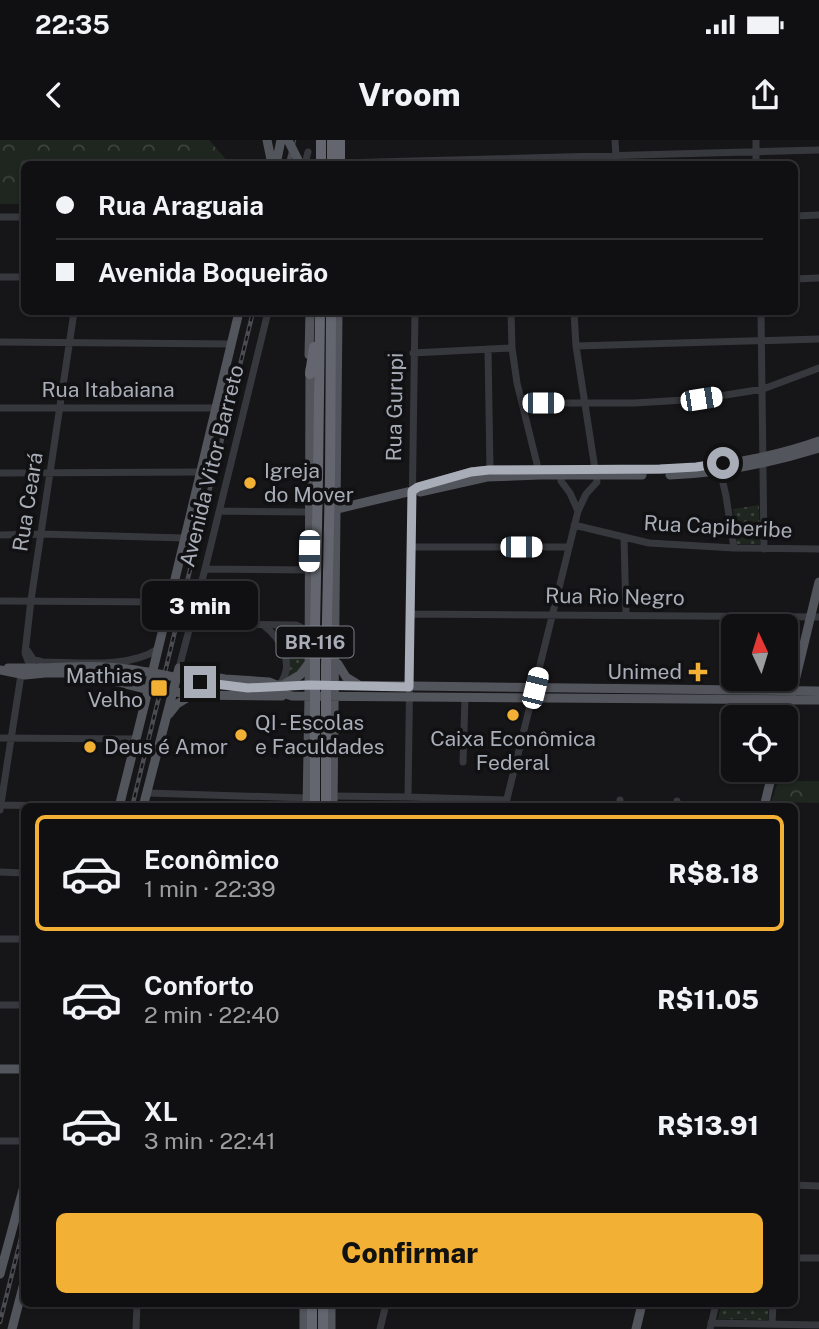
<!DOCTYPE html>
<html lang="pt">
<meta charset="utf-8">
<style>
body{margin:0;font-family:"Public Sans",sans-serif;background:#19191b;color:#f1f3f6;height:100vh;display:flex;flex-direction:column;font-size:26px;white-space:nowrap}
*{box-sizing:border-box;margin:0}
p{font-size:23px;color:#9c9d9f}
.icon{flex:none;width:38px;height:38px;fill:none;stroke:currentColor;stroke-width:2;stroke-linecap:round;stroke-linejoin:round}
.map{position:relative;flex:1;overflow:hidden}
.drawer{position:absolute;left:21px;top:663px;width:777px;height:504px;display:flex;flex-direction:column;background:#101012;border-radius:10px;box-shadow:0 2px 5px #0004,0 0 0 2px #303032}
.drawer>*{flex:none}
.top-card{position:absolute;left:21px;top:21px;width:777px;height:154px;border-radius:10px;box-shadow:0 2px 5px #0004,0 0 0 2px #303032;display:grid;align-content:center;height:154px;padding:0 35px;background:#101012}
.needle{width:46px;rotate:356deg}
.buttons{position:absolute;left:721px;top:474px;display:grid;gap:14px}
.buttons a{display:grid;place-items:center;width:77px;height:77px;border-radius:10px;background:#101012;box-shadow:0 2px 5px #0004,0 0 0 2px #303032;font-size:35px}
.end{position:absolute;width:32px;height:32px;margin:-16px;border:9px solid #a8adb8;background:#111;box-shadow:0 0 0 4px #111}
.from{border-radius:50%}
.bubble{position:absolute;height:49px;border-radius:10px;background:#101012;box-shadow:0 2px 5px #0004,0 0 0 2px #303032;font-size:23px;font-weight:800;line-height:49px;text-align:center}
.car{position:absolute;width:21px;height:42px;margin:-21px -10px;border-radius:9px;box-shadow:0 0 5px 2px #0007;background:linear-gradient(#fff 24%,#345 0 40%,#fff 0 76%,#345 0 86%,#fff 0)}
.top-card b{display:flex;align-items:center;gap:24px;height:66px;font-size:26px}
.top-card b+b{border-top:2px solid #303032}
.top-card i{width:18px;height:18px;background:#f1f3f6}
ul{padding:12px 0 0;list-style:none}
li{display:flex;align-items:center;gap:21px;height:116px;margin:0 14px 10px;padding:0 21px;border:4px solid transparent;border-radius:10px}
li div{flex:1}
li b{display:block;font-size:26px}
li em{font-style:normal;font-weight:800}
li.on{border-color:#f2b134}
li>.icon{width:63px;height:63px;stroke-width:1.5}
.cta{display:flex;gap:14px;margin-top:auto;padding:14px 35px}
.cta a{flex:1;height:80px;border-radius:10px;background:#f2b134;color:#111;font-size:28px;font-weight:800;line-height:80px;text-align:center}
.status{display:flex;justify-content:space-between;align-items:center;height:49px;padding:0 35px;background:#101012;direction:ltr}
.status svg{height:19px;fill:currentColor}
header{display:flex;justify-content:space-between;align-items:center;height:91px;padding:0 35px;background:#101012;font-size:32px;font-weight:800}
.map>svg:first-child{display:block}
.forest{fill:url(#forest-crowns)}
.park{fill:url(#park-dots)}
.lines{fill:none;stroke-linecap:round;stroke-linejoin:round}
.minor{stroke:#37383d;stroke-width:7}
.major{stroke:#53555c;stroke-width:9}
.highway{stroke:#63666e;stroke-width:10}
.rail-casing{stroke:#4a4c52;stroke-width:4.5}
.rail{stroke:#111113;stroke-width:2;stroke-dasharray:5;stroke-linecap:butt}
.major-bridge{stroke:#53555c;stroke-width:9}
.highway-bridge{stroke:#63666e;stroke-width:10}
.route{stroke:#a8adb8;stroke-width:9}
.poi-dot{fill:#f2b134;stroke:#111113;stroke-width:2.5}
.labels{text-anchor:middle;stroke-width:7;stroke-linejoin:round;paint-order:stroke}
.shield{fill:#111113;stroke:#7b7e86;stroke-width:2}
.shield-label{font-size:19px;font-weight:bold;fill:#a8adb8}
.street-label{font-size:21px;fill:#a8adb8;stroke:#111113}
.poi-label{font-size:21px;fill:#a8adb8;stroke:#111113;text-anchor:start}
</style>
<div class="status"><b>22:35</b><svg viewBox="0 0 49 12"><path d="M0 12V9h3v3zM5 12V6h3v6zM10 12V3h3v9zM15 12V0h3v12zM26 1h20v11H26zM47 4h2v5h-2z"/></svg></div>
<header><svg class="icon" aria-label="back" viewBox="0 0 24 24"><path d="M15 5l-7 7 7 7"/></svg>Vroom<svg class="icon" aria-label="share" viewBox="0 0 24 24"><path d="M12 15V3M7 8l5-5 5 5M5 13v7h14v-7"/></svg></header>
<div class="map">
<svg width="819" height="1189" viewBox="0 0 819 1189">
<defs>
<pattern id="forest-crowns" width="20" height="18" patternUnits="userSpaceOnUse" patternTransform="scale(1.75)"><rect width="20" height="18" fill="#1e261f"/><path d="M2 6a3 3 0 1 1 6 0M12 15a3 3 0 1 1 6 0" fill="none" stroke="#3c433d"/></pattern>
<pattern id="park-dots" width="8" height="8" patternUnits="userSpaceOnUse" patternTransform="scale(1.75)"><rect width="8" height="8" fill="#1e261f"/><path d="M2 2h.1M6 6h.1" fill="none" stroke="#3c433d" stroke-width="1.8" stroke-linecap="round"/></pattern>
</defs>
<rect width="100%" height="100%" fill="#161618"/>
<!-- forest -->
<path class="forest" d="M0 0H209L230 24H24V64H0Z
M778 641H819V663L771 662Z"/>
<!-- park -->
<path class="park" d="M759 365 760 404H737L733 369Z
M293 487C314 494 309 533 288 537 292 519 283 503 274 488Z
M721 1164H769L768 1180 718 1179Z"/>
<g class="lines">
<!-- minor -->
<path class="minor" d="M615 0 616 16
M756 0V24
M340 23 819 10
M305 24 308 12
M794 76 819 75
M0 77H24
M0 137H24
M794 139 819 138
M511 172 512 208 517 243 539 332
M761 172 764 409
M0 202 231 204
M576 206 819 199
M488 209 490 330
M413 213 512 208
M522 263H634L701 259 763 249 819 228
M0 268H215
M561 330V341L570 353 578 371
M720 330 726 356 734 408
M0 333 200 332
M220 371 310 372
M574 385 649 403 734 408 819 409
M0 395 41 394 184 398
M624 398 626 475
M411 407H569
M205 429 309 430
M0 461 168 462
M410 474 819 477
M191 484 296 485 304 489 309 498
M263 485C281 498 296 525 279 545
M27 510 33 519 43 522C78 522 128 529 158 509
M35 528 28 521 25 513 31 460 74 172
M179 528 205 429 268 172
M0 598 136 599
M463 622 465 557
M147 653 307 658
M333 656 408 657 506 660
M408 657 415 172
M620 660V667
M0 665 109 667
M505 667 578 371 586 354 597 342 576 206 574 172
M677 667V661
M0 670 21 535 25 531
M0 732 24 733
M0 799H24
M0 865H24
M0 1001H24
M794 1045 819 1046
M794 1118H819
M711 1183 819 1185
M772 1184 773 1164
M136 1189 137 1164
M380 1189 386 1164
M710 1189 716 1164"/>
<!-- major -->
<path class="major" d="M267 0 272 24
M276 24 281 0
M309 215 310 172
M670 335C721 333 771 323 819 308
M420 352 487 337 540 335H642
M337 369 412 351 418 347 471 332 490 330C557 329 626 332 693 328 731 325 783 314 819 301
M338 524 346 537 359 545
M8 528H41
M0 530 25 535 45 533H99L117 542 149 550
M180 531 225 539 269 542 276 545
M283 545 300 535 309 523
M262 548 278 545H335L819 551
M269 549 292 556 819 560
M172 551 192 555 282 556
M169 574 177 564 192 555
M786 578 819 442
M119 667C161 502 199 337 239 172
M143 667 179 528 184 531
M307 667 309 556 310 229
M333 667 338 172
M764 667 773 630
M0 929H24
M0 1134 24 1046
M331 1164V1189
M12 1189 24 1143
M304 1189V1164
M636 1189 642 1164"/>
<!-- highway -->
<path class="highway" d="M321 0V24
M332 24V0
M340 24V0
M310 234 314 207
M318 337 320 172
M330 337 331 172
M323 1164V1189
M312 1189V1164"/>
<!-- rail casing -->
<g class="rail-casing">
<path id="rail" d="M288 24 294 0
M132 667 253 172
M0 1182 24 1086"/>
</g>
<!-- rail -->
<use href="#rail" class="rail"/>
<!-- major-bridge -->
<path class="major-bridge" d="M288 0 300 24
M41 528C70 527 99 525 128 529 173 535 216 548 262 548"/>
<!-- highway-bridge -->
<path class="highway-bridge" d="M315 667V489L318 337
M326 667V527L330 337"/>
</g>
<g class="lines">
<!-- route -->
<path class="route" d="M200 542 248 548 309 545 409 547 412 351 418 347 471 332 489 330 660 329 696 327 723 323"/>
</g>
<!-- markers -->
<g class="poi-dot">
<circle cx="250" cy="343" r="7"/>
<path d="M694.5 521.5h7v7h7v7h-7v7h-7v-7h-7v-7h7z"/>
<rect x="150" y="539" width="18" height="18" rx="3.5"/>
<circle cx="513" cy="575" r="7"/>
<circle cx="241" cy="595" r="7"/>
<circle cx="90" cy="607" r="7"/>
</g>
<g class="labels">
<!-- shield labels -->
<rect class="shield" x="276.5" y="486.5" width="77" height="31" rx="5"/>
<g class="shield-label">
<text x="315" y="509">BR-116</text>
</g>
<!-- street labels -->
<g class="street-label">
<text x="108" y="257">Rua Itabaiana</text>
<text transform="translate(395 267) rotate(-89)" y="7">Rua Gurupi</text>
<text transform="translate(212 326) rotate(-76)" y="7">Avenida Vitor Barreto</text>
<text transform="translate(28 362) rotate(-81)" y="7">Rua Ceará</text>
<text transform="translate(718 387) rotate(3)" y="7">Rua Capiberibe</text>
<text transform="translate(615 457) rotate(1)" y="7">Rua Rio Negro</text>
</g>
<!-- poi labels -->
<g class="poi-label">
<text x="264" y="338">Igreja<tspan x="264" dy="24">do Mover</tspan></text>
<text x="682" y="539" text-anchor="end">Unimed</text>
<text x="143" y="543" text-anchor="end">Mathias<tspan x="143" dy="24">Velho</tspan></text>
<text x="255" y="590">QI - Escolas<tspan x="255" dy="24">e Faculdades</tspan></text>
<text x="513" y="606" text-anchor="middle">Caixa Econômica<tspan x="513" dy="24">Federal</tspan></text>
<text x="104" y="614">Deus é Amor</text>
</g>
</g>
</svg>
<div class="buttons">
<a><svg class="needle" viewBox="-14 -14 28 28"><path d="M0-13l5 13h-10z" fill="#e53935"/><path d="M0 13l5-13h-10z" fill="#9c9d9f"/></svg></a>
<a><svg class="icon" aria-label="locate" viewBox="0 0 24 24"><circle cx="12" cy="12" r="6"/><path d="M12 2v4M12 18v4M2 12h4M18 12h4"/></svg></a>
</div>
<i class="end from" style="left:723px;top:323px"></i>
<i class="end" style="left:200px;top:542px"></i>
<div class="bubble" style="left:142px;top:441px;width:116px">3 min</div>
<i class="car" style="left:701px;top:259px;rotate:81deg"></i>
<i class="car" style="left:543px;top:263px;rotate:90deg"></i>
<i class="car" style="left:521px;top:407px;rotate:90deg"></i>
<i class="car" style="left:309px;top:411px;rotate:181deg"></i>
<i class="car" style="left:535px;top:548px;rotate:14deg"></i>
<div class="top-card">
<b><i class="from"></i>Rua Araguaia</b>
<b><i></i>Avenida Boqueirão</b>
</div>
<section class="drawer">
<ul>
<li class="on"><svg class="icon" aria-label="car" viewBox="0 0 24 24"><path d="M5 17H2v-5l4-1 3-4h7l3 4 3 1v5h-3M9 17h6M6 11h13"/><circle cx="7" cy="17" r="2"/><circle cx="17" cy="17" r="2"/></svg><div><b>Econômico</b><p>1 min · 22:39</p></div><em>R$8.18</em></li>
<li><svg class="icon" aria-label="car" viewBox="0 0 24 24"><path d="M5 17H2v-5l4-1 3-4h7l3 4 3 1v5h-3M9 17h6M6 11h13"/><circle cx="7" cy="17" r="2"/><circle cx="17" cy="17" r="2"/></svg><div><b>Conforto</b><p>2 min · 22:40</p></div><em>R$11.05</em></li>
<li><svg class="icon" aria-label="car" viewBox="0 0 24 24"><path d="M5 17H2v-5l4-1 3-4h7l3 4 3 1v5h-3M9 17h6M6 11h13"/><circle cx="7" cy="17" r="2"/><circle cx="17" cy="17" r="2"/></svg><div><b>XL</b><p>3 min · 22:41</p></div><em>R$13.91</em></li>
</ul>
<div class="cta"><a>Confirmar</a></div>
</section>
</div>
